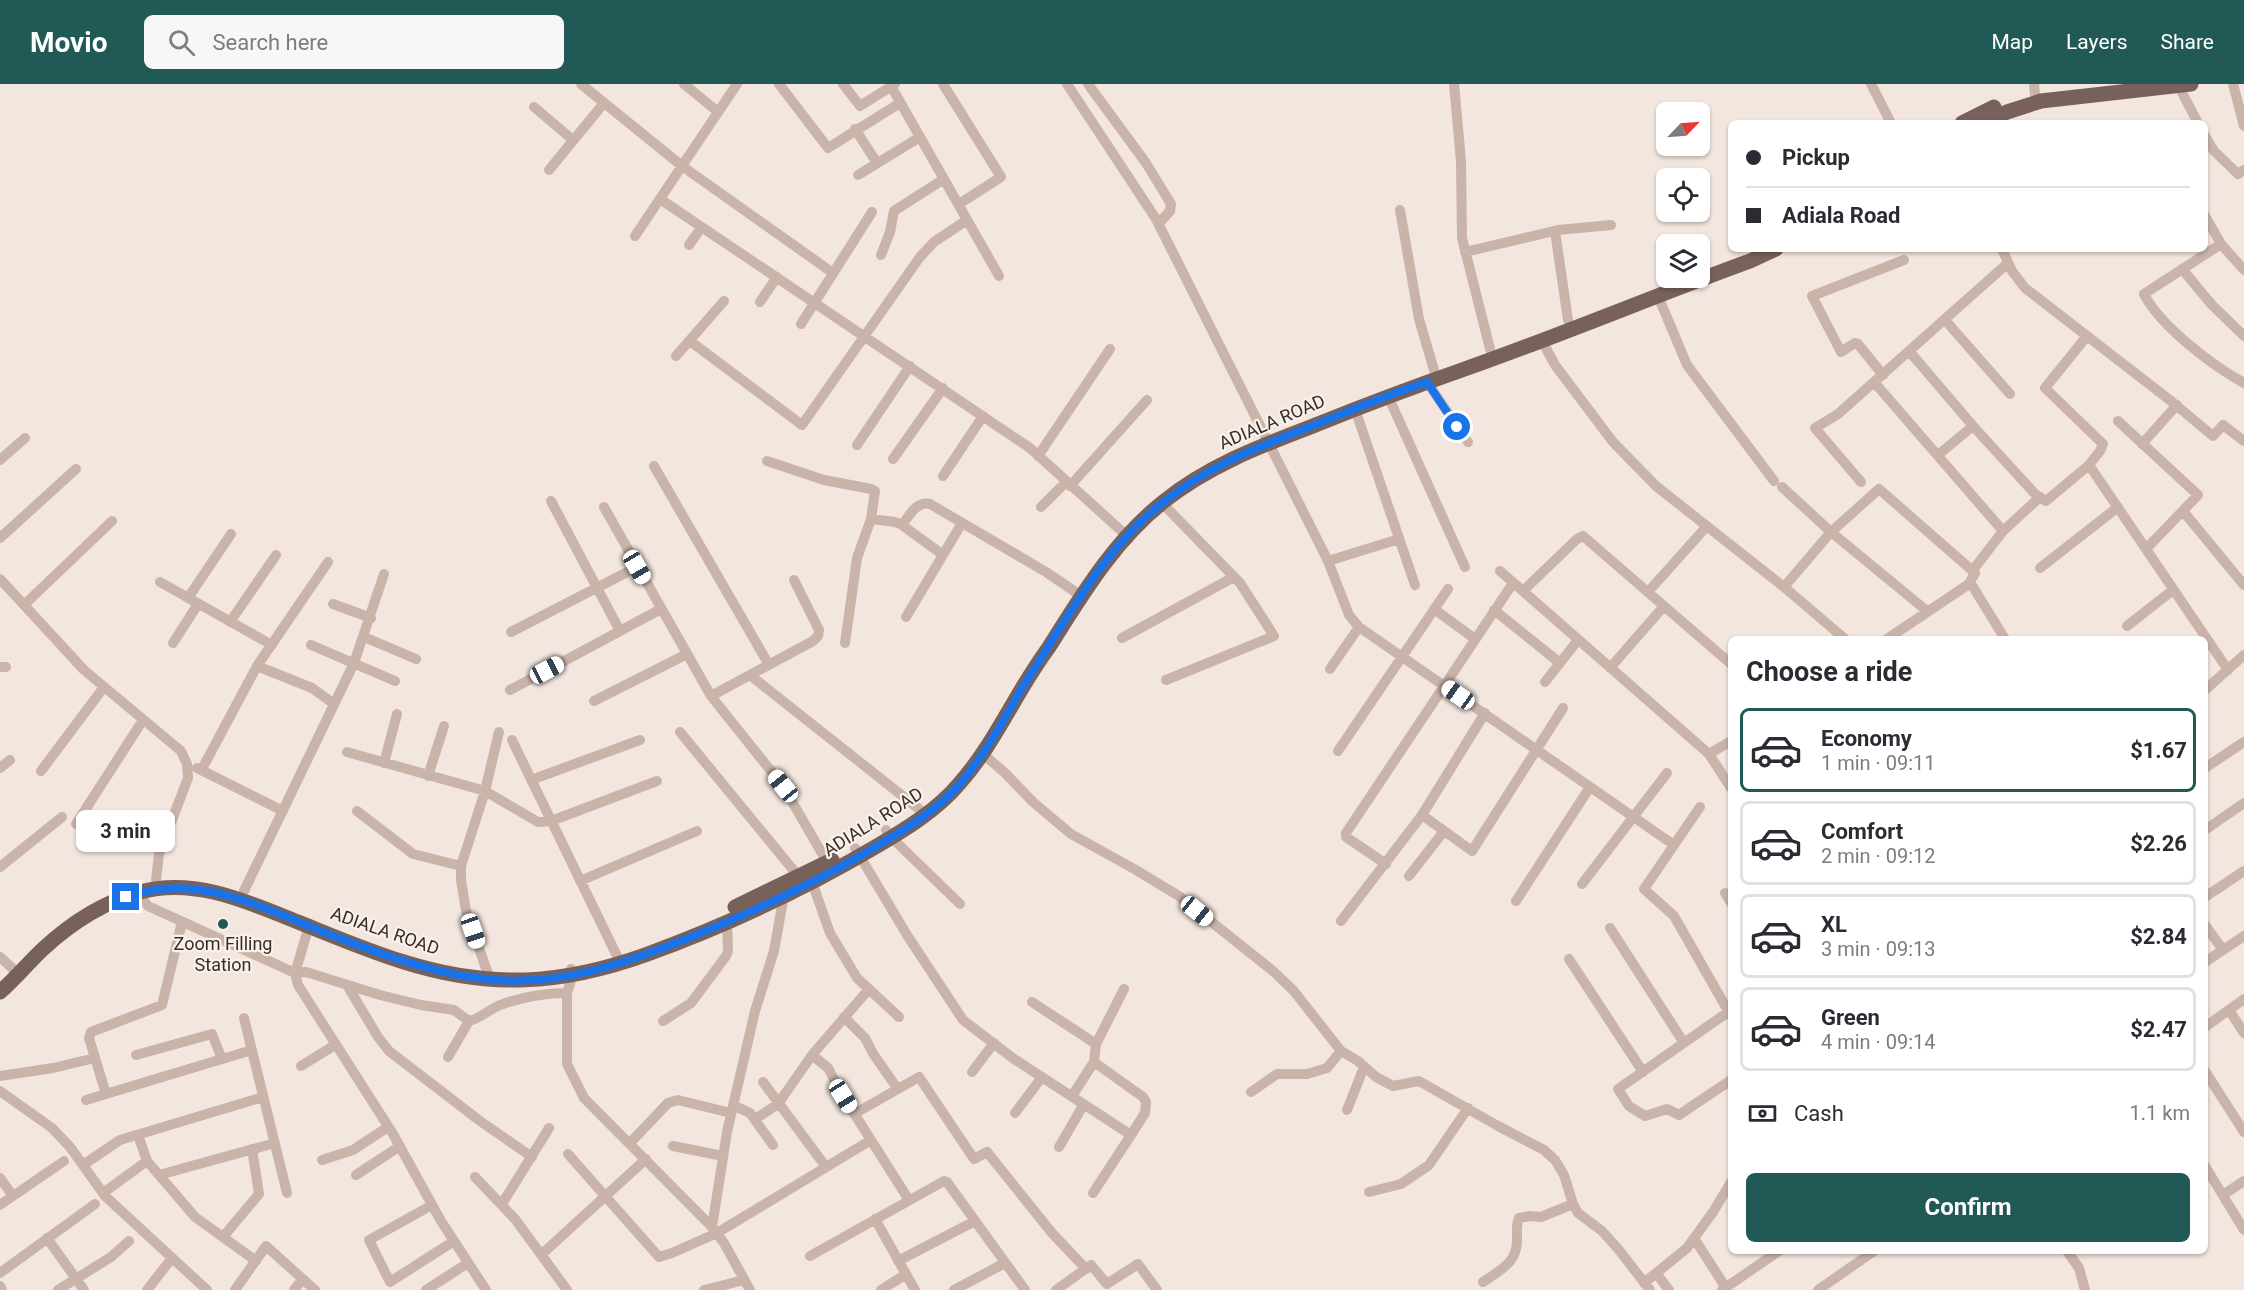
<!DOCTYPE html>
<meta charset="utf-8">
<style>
body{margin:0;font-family:Roboto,sans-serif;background:#f7f7f7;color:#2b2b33;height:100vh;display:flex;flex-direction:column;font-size:22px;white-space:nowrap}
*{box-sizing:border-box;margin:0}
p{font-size:20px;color:#7c7c81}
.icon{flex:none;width:33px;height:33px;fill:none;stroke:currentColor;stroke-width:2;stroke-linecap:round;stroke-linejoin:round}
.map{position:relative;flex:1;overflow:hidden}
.details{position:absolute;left:1728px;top:552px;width:480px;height:618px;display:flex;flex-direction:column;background:#fff;border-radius:9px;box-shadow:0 2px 4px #0004}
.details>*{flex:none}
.banner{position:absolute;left:1728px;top:36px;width:480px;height:132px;border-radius:9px;box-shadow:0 2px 4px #0004;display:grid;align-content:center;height:132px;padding:0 18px;background:#fff}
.needle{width:39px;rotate:65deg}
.tools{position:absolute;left:1656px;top:18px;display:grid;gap:12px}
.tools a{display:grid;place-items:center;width:54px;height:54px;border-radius:9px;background:#fff;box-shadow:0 2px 4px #0004;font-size:30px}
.end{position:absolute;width:27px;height:27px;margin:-14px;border:8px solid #1a73e8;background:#fff;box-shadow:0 0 0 3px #fff}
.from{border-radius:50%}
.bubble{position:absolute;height:42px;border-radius:9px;background:#fff;box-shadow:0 2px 4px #0004;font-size:20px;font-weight:700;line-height:42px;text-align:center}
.car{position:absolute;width:18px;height:36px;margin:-18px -9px;border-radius:8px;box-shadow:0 0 4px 2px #0007;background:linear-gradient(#fff 24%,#345 0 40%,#fff 0 76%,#345 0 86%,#fff 0)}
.banner b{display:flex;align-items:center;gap:21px;height:57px;font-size:22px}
.banner b+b{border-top:2px solid #e1e1e2}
.banner i{width:15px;height:15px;background:#2b2b33}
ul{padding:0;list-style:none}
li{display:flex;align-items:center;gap:18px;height:84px;margin:0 12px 9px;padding:0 6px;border:3px solid #e1e1e2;border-radius:9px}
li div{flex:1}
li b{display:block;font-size:22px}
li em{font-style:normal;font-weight:700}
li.current{border-color:#205955}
li>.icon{width:54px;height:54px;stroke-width:1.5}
h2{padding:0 18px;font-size:27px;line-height:72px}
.pay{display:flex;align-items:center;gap:15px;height:66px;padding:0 18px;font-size:22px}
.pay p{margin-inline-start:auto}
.primary-button{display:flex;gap:12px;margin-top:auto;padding:12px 18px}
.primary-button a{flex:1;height:69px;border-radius:9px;background:#205955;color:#fff;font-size:24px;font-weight:700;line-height:69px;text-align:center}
header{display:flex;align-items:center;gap:36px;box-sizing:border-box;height:84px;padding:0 30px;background:#205955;color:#fff}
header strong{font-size:28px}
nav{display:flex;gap:33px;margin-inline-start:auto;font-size:21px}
.search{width:420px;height:54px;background:#f7f7f7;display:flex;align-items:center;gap:15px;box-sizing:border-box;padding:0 21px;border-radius:9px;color:#7c7c81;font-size:22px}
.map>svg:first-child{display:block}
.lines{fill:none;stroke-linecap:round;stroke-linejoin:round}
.street{stroke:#cab4aa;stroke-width:10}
.primary{stroke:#79615b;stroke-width:15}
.route{stroke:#1a73e8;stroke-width:8}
.poi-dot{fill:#205955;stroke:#faf1eb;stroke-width:2}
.labels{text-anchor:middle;stroke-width:4.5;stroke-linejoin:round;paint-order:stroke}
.street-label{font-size:18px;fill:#382c29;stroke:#faf1eb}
.poi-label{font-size:18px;fill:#382c29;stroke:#faf1eb}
</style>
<header>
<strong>Movio</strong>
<div class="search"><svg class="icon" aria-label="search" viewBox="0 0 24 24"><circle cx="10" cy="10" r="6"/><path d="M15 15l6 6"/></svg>Search here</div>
<nav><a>Map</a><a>Layers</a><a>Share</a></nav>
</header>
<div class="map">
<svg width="2244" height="1206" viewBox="0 0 2244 1206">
<rect width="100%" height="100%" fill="#f2e6de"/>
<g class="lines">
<!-- street -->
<path class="street" d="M581 0 682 82 833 189
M684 0 718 28
M779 0 828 64 900 19
M843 0 860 22 895 0
M943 0 1001 93 959 120
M1067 0 1156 135 1328 477 1349 531 1359 543 1674 761
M1088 0 1146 79 1171 120 1170 127 1159 139
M1454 0 1461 77 1462 154 1490 265
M1871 0 1891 39
M2034 0 2035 11
M2233 0 2244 42
M2178 1 2198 39
M891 2 999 192
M534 23 573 56
M855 45 877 79
M2205 52 2214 67 2238 90 2244 86
M549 86 604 19
M858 91 920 53
M660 115 1030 364 1127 452
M1400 126 1419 235 1434 286
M2205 132 2221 160 2244 186
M1555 147 1568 236
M635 152 737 0
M2221 160 2144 210C2160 242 2213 282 2244 299
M689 161 701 144
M2002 165 2012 187 2025 204 2171 317 2213 352 2223 341 2244 357
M1465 168 1558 146 1611 141
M881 171 890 148 894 127 944 95
M2182 185 2212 221 2244 252
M1658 212 1687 281 1774 397
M760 218 777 193
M1945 236 2010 310
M801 240 872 128
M2087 252 2045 304 2103 360 2100 367 2089 381 2228 586
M690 257 802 341 920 173 934 158 967 136
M1542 257 1555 281 1613 358 1656 402 1784 503 1845 555
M1910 268 1973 342 2035 410 2046 417 2089 381
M676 272 724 217
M1883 291 1858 260 1855 259 1841 268 1812 212 1904 176
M1427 298 1468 358
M1874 298 2003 447
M1388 312 1465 483
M1355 325 1415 501
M2118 337 2198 411 2146 465
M2142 360 2177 321
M857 361 910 282
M1938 371 1973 342
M1038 372 1110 265
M893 375 943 304
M0 376 25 354
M767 377 824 396 871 405 875 407 871 435 857 474 845 559
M654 382 769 581
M943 392 983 332
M1861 398 1815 344 1838 330 2008 179
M1070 402 1147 316
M1782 403 1831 448 1927 527
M551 417 620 547
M1162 419 1240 499 1274 552 1166 596
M604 423 711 612 783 702 827 778
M1041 423 1066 398
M2183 427 2244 501
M871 435 895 438 902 441 943 471
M902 441C910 431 916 417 930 420L1046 488 1074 507
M0 454 76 385
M1328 477 1399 455
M2040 484 2118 423
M1973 486 2003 447 2040 413
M1500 487 1709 670 1731 704
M0 495 84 586 181 667 187 680 188 694 159 770 156 796
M160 498 272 561
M1970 498 2005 555
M1784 503 1831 448 1879 405 1975 489 1969 500 1887 555
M1523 507 1577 455 1583 452 1731 580
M1648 508 1707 442
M188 514 231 450
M333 520 371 534
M24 521 112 437
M1434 525 1475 555
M1494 526 1560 579
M906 533 962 439
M230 538 276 471
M2127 542 2173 506
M511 548 637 483
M364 553 416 575
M1122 554 1234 493
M173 559 198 520
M311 561 395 597
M257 582 312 604 334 620
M0 583H6
M1610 584 1664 522
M1330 585 1359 543
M750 591 919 725
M1545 598 1578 556
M510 606 661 525
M2205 606 2244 571
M711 612 813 557 818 552 819 546 794 496
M594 617 687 570
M680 648 799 793
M512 656 617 872
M1338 667 1448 505
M347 668 485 707 538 738 551 737 657 697
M982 669 1005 689 1033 718 1071 750 1136 786 1179 812 1273 887 1293 906 1341 967 1358 977 1376 993 1393 1002 1419 997 1498 1042 1544 1066 1555 1076 1564 1091 1573 1120 1578 1129 1602 1147 1619 1166 1650 1206
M1709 670 1731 657
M384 679 397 630
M0 684 10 676
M197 684 283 727
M2205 684 2244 658
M202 685 257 582 328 478
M41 687 104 603
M428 692 444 642
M531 696 640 656
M1700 723 1644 805 1674 832 1731 932
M357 727 413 770 461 782
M1422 731 1472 767 1563 624
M76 740 143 636
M886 746 891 753 960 820
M2205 746 2244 719
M855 764 907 851 963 936 1014 975 1131 1051 1093 1109
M1386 780 1346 753V749L1513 499
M0 783 62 733
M1409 792 1444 747
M580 797 697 747
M812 798 830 849 857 894 899 933
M1582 800 1667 689
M244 807 354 579 384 490
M138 809 148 822 295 889 306 888 380 911 421 921 454 926 469 937
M1725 809 1731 819
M2205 813 2244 787
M1516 817 1590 703
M1341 837 1422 731 1485 629
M2205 841 2223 866
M309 842 295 889 298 901 393 1050 441 1137 486 1206
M1610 844 1684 959
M0 873 13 885
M1569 875 1643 988
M2205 878 2244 852
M571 885 572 893 567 909V980L584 1014 712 1143 724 1159 750 1206
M487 887 466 827 461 796V782L485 707 499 648
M347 901 378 953 389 967 480 1037 532 1073
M1032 918 1096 960
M1731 926 1618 1005 1629 1022 1645 1032 1667 1025 1679 1031 1731 996
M2229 926 2244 949
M844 933 865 954 874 971 897 1004
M244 934 287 1109
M663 937 691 919 726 872 728 867 727 837
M2205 943 2244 915
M136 971 212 950 222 975
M812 971 828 984 843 1012 909 1116
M448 973 469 937C482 934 490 924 503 920 523 913 546 909 567 909
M1094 978 1143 1013 1146 1018 1145 1029 1131 1051
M301 982 335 961
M2205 987 2244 1048
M972 988 994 959
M0 992 53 984 95 974
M763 998 826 1083
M0 1007 52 1044 70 1063 105 1112 207 1206
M1251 1008 1277 990H1307L1327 984 1341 967
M106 1010 89 954 91 948 162 921 182 838
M1072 1012 1094 978 1096 960 1124 905
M86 1016 252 966
M733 1021 750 1029 773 1061
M1347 1026 1364 983
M1015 1029 1042 993
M854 1030 919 993 974 1075 987 1068 1052 1149 1086 1185
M755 1035 778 1020 812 971 869 905
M138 1051 147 1077 195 1133 256 1177
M630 1059 668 1019 678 1016 731 1029
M673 1062 723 1072
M1059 1063 1084 1020
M568 1070 659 1173 672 1169 717 1149 871 1056
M322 1076 353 1066 388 1043
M83 1081 120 1056 263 1013
M2205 1082 2244 1146
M159 1091 268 1061
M356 1091 400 1062
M475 1093 515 1135 567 1206
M0 1094 13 1112
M1369 1108 1401 1100 1429 1081 1468 1024
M103 1109 147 1077
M2223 1111 2244 1097
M502 1120 549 1044
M0 1121 64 1077
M432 1121 369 1156 390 1198 454 1157
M875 1135 915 1206
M712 1143 727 1048 755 927 774 867 784 811
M223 1153 259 1110 252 1065
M47 1154 84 1206
M1694 1154 1726 1204
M2067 1167 2079 1184 2085 1206
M542 1170 646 1075
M810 1172 944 1097 947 1098 1025 1206
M898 1177 975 1137
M0 1189 95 1120
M1656 1189 1669 1206
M1483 1198C1502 1185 1518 1178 1517 1154 1517 1146 1516 1141 1519 1134L1530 1132 1541 1133 1573 1120
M1644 1199 1687 1164 1713 1128 1731 1098
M0 1202 2 1206
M58 1206 111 1173 129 1157
M147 1206 172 1174
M235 1206 266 1162 315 1206
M294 1206 303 1195
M426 1206 468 1179
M704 1206 744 1196
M881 1206 906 1190
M954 1206 1005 1179
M1056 1206 1091 1181 1107 1200 1138 1180 1157 1206
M1722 1206 1779 1167
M1818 1206 1874 1167"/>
<!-- primary -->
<path class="primary" d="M1962 39 1994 23
M1984 39 2007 28 2041 17 2191 0
M735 823 832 776
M0 908C15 895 28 879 43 865 71 839 104 818 140 808 195 793 248 818 298 838 333 852 368 867 404 878 490 905 561 901 645 871 725 842 804 805 877 762 906 745 937 726 959 700 984 672 1002 638 1021 606 1030 591 1039 577 1049 563 1082 511 1114 457 1163 418 1209 381 1263 361 1318 340 1365 321 1413 303 1462 286 1559 252 1654 212 1750 177L1776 165"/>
</g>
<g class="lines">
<!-- route -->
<path class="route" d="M126 813C196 787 262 824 326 849 381 870 437 892 497 896 566 901 628 878 691 853 753 828 814 799 872 765 902 747 935 728 959 701 984 672 1003 637 1022 604 1031 589 1042 574 1051 558 1083 508 1114 457 1161 420 1210 380 1262 362 1319 339 1354 325 1390 310 1427 298L1457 343"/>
</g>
<!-- markers -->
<circle class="poi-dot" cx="223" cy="840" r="6"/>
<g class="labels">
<!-- street labels -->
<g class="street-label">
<text transform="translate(1272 338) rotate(-23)" y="6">ADIALA ROAD</text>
<text transform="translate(873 738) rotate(-32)" y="6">ADIALA ROAD</text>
<text transform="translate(385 847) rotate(19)" y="6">ADIALA ROAD</text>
</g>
<!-- poi labels -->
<g class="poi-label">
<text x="223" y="866">Zoom Filling<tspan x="223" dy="21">Station</tspan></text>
</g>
</g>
</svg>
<div class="tools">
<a><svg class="needle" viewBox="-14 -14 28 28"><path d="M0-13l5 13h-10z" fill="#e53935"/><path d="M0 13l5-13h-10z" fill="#7c7c81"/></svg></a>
<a><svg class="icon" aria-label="locate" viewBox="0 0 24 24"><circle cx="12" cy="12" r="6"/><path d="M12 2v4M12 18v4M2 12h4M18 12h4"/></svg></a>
<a><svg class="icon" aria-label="layers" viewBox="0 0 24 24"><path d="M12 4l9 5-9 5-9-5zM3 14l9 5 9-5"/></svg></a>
</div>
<i class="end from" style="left:1457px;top:343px"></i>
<i class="end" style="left:126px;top:813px"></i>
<div class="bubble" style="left:76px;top:726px;width:99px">3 min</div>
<i class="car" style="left:637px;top:483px;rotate:150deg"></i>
<i class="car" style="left:547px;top:586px;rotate:62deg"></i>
<i class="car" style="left:1458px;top:611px;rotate:305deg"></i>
<i class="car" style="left:783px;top:702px;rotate:321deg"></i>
<i class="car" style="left:1197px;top:827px;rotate:129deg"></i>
<i class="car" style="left:473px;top:847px;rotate:161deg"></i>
<i class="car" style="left:843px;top:1012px;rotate:148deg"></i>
<div class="banner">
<b><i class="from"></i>Pickup</b>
<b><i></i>Adiala Road</b>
</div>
<section class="details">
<h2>Choose a ride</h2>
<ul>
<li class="current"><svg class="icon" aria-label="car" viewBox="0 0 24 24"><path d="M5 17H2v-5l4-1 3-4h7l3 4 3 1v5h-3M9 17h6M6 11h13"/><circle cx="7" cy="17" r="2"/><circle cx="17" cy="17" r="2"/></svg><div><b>Economy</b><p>1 min · 09:11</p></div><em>$1.67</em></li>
<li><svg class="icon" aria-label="car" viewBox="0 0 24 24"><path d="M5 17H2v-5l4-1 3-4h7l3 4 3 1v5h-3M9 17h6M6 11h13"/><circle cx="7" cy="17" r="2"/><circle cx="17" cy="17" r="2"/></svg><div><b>Comfort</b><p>2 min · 09:12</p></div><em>$2.26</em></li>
<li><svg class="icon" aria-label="car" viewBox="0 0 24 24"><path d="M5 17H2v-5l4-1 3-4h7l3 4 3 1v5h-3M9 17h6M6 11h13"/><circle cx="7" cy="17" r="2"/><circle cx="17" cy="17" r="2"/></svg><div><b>XL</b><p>3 min · 09:13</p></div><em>$2.84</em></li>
<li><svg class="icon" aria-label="car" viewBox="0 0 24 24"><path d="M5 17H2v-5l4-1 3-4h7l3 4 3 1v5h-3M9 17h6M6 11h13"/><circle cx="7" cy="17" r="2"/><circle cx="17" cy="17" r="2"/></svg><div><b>Green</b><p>4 min · 09:14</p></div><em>$2.47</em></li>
</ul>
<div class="pay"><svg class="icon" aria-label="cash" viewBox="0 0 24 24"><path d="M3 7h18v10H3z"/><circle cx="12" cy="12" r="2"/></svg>Cash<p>1.1 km</p></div>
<div class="primary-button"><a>Confirm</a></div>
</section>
</div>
